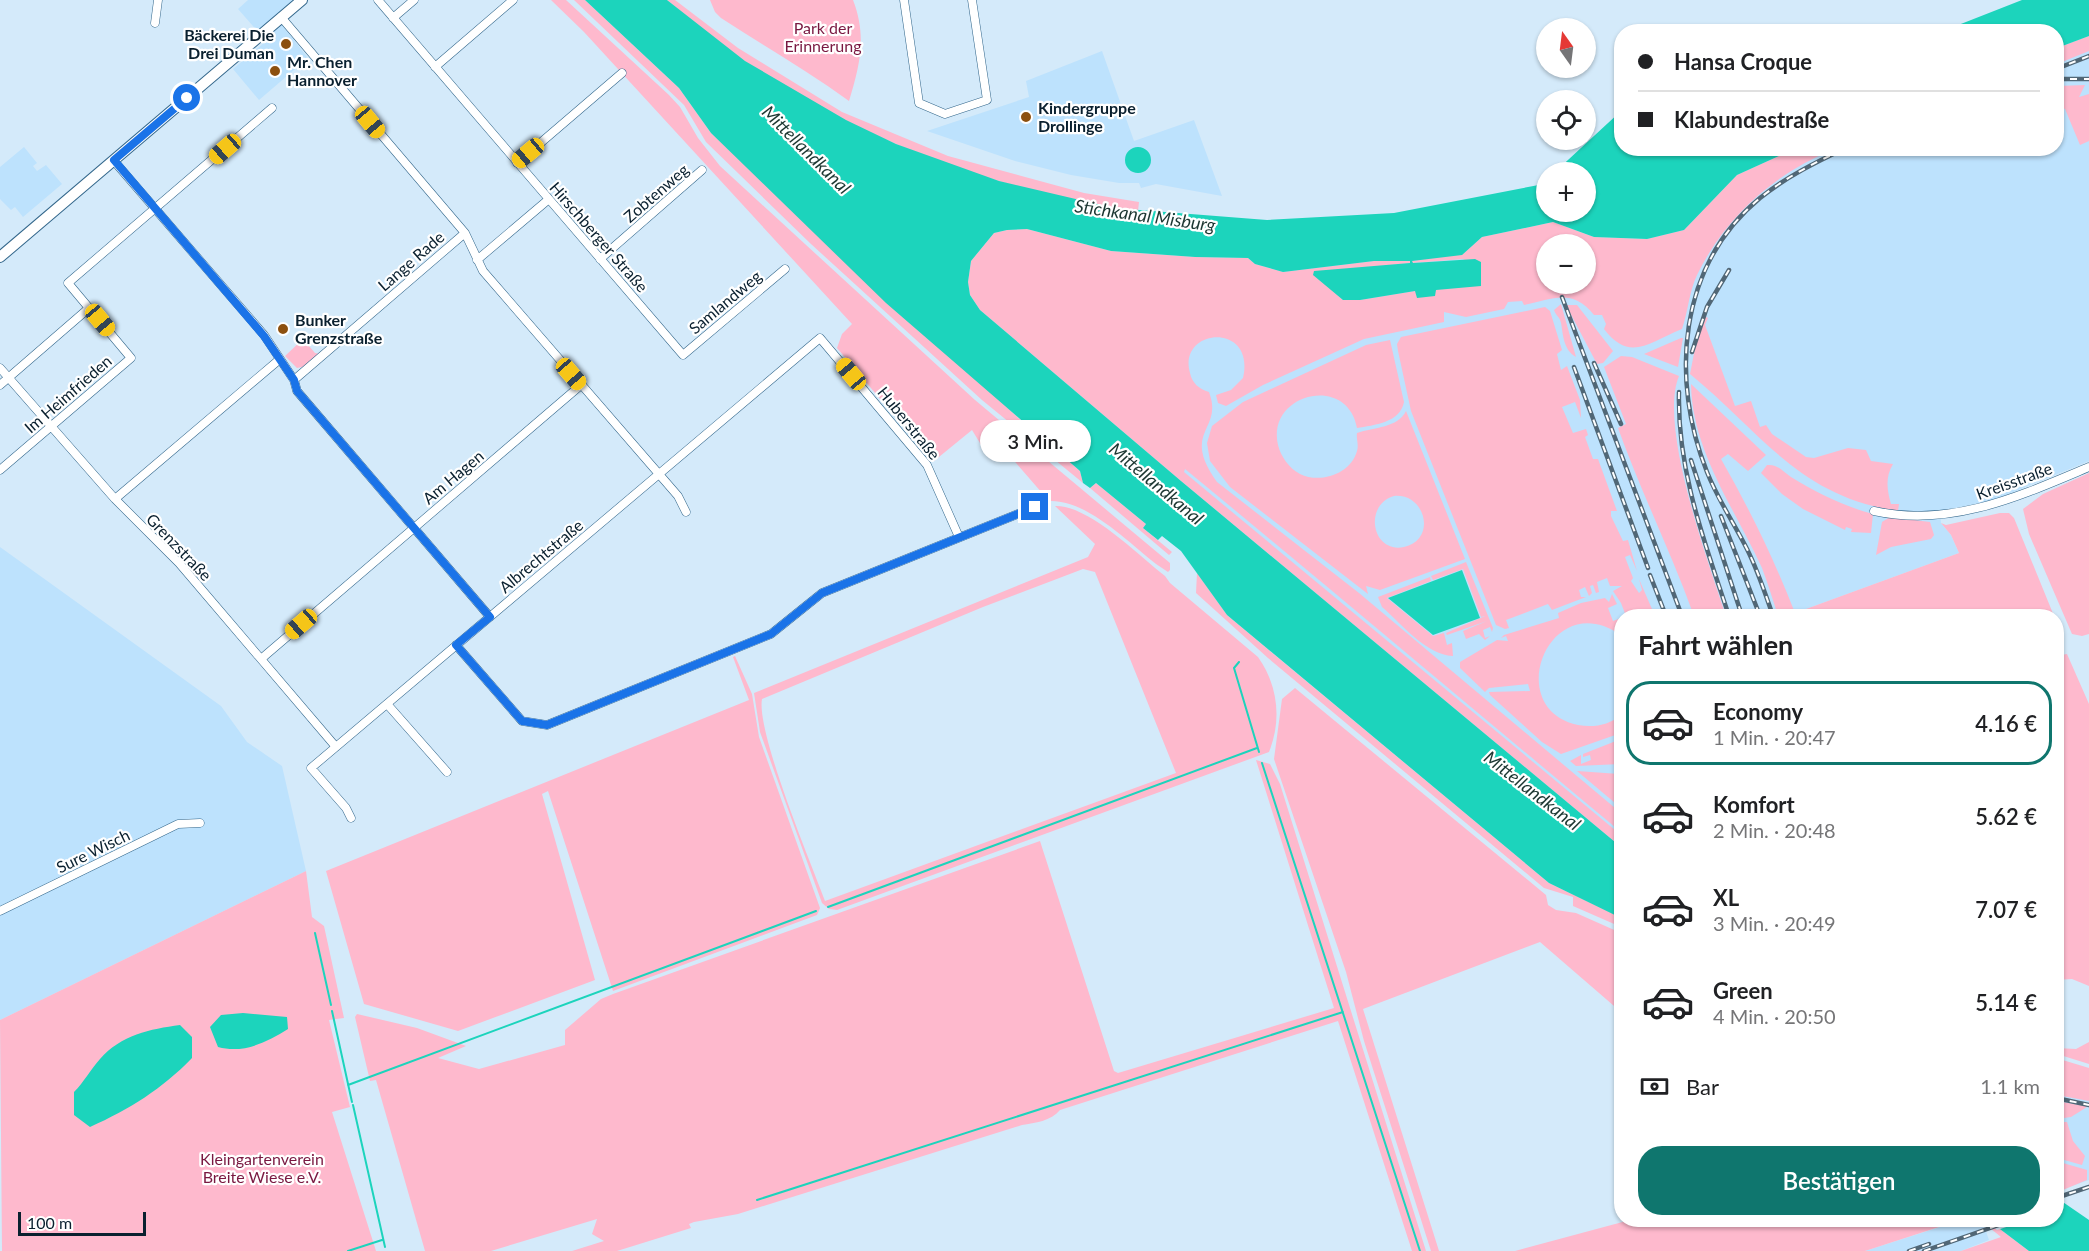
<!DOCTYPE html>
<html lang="de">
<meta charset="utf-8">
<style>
body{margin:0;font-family:Lato,sans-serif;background:#f6f6f6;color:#202124;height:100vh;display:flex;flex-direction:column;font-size:22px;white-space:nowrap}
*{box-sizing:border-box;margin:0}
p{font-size:20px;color:#757577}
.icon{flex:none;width:33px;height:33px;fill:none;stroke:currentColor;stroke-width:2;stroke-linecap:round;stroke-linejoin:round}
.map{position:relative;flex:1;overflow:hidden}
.details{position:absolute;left:1614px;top:609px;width:450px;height:618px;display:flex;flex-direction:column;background:#fff;border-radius:24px;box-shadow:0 2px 4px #0004}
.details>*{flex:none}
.hud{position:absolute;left:1614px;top:24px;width:450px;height:132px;border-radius:24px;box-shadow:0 2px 4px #0004;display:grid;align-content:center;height:132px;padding:0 24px;background:#fff}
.needle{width:39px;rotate:346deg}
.tools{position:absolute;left:1536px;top:18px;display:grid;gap:12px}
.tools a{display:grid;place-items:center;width:60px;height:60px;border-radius:50%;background:#fff;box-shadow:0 2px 4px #0004;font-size:30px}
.scale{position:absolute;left:18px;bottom:15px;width:128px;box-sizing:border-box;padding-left:6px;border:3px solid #0a202f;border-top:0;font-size:16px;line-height:21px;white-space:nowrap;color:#0a202f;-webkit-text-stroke:4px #fff;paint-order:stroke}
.end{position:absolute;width:27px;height:27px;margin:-14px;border:8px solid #1a73e8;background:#fff;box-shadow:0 0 0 3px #fff}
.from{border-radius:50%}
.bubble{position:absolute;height:42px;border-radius:21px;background:#fff;box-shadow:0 2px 4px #0004;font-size:20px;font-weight:600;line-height:42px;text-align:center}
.car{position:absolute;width:18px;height:36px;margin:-18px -9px;border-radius:8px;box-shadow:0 0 4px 2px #0007;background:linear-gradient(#f5c518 24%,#345 0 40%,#f5c518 0 76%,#345 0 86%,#f5c518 0)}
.hud b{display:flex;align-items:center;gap:21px;height:57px;font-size:22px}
.hud b+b{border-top:2px solid #e0e0e0}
.hud i{width:15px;height:15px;background:#202124}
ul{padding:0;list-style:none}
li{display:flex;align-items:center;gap:18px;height:84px;margin:0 12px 9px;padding:0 12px;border:3px solid transparent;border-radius:24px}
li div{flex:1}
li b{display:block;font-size:22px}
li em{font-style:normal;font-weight:600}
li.active{border-color:#0f766e}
li>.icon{width:54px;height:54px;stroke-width:1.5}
h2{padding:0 24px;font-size:27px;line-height:72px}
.pay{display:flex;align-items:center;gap:15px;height:66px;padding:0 24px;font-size:22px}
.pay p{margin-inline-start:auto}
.primary-button{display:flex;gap:12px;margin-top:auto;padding:12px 24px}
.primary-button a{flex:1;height:69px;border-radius:24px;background:#0f766e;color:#fff;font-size:24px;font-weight:600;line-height:69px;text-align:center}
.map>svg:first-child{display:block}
.built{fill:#bde2fd;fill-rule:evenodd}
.green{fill:#feb9cd;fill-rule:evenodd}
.water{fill:#1cd4bc}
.pier{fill:#d4eafa}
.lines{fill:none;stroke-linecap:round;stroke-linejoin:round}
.stream{stroke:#1cd4bc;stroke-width:2}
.street-casing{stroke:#33678b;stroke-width:9}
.secondary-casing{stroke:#33678b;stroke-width:12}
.street{stroke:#fff;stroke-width:8}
.secondary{stroke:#fff;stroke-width:10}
.rail-casing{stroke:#516776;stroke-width:4.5}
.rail{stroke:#fff;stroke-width:2;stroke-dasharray:7;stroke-linecap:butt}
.route{stroke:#1a73e8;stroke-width:8}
.poi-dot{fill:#8c500f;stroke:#fff;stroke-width:2}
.labels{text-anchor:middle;stroke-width:4.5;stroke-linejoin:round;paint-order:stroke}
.park-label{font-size:16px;fill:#791841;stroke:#fff}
.poi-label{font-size:16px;font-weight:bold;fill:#0a202f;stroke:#fff;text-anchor:start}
.street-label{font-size:16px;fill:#0a202f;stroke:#fff}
.water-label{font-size:18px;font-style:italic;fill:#1d3732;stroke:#fff}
</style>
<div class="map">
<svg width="2089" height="1251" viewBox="0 0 2089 1251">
<rect width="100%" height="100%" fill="#d4eafa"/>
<!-- built -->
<path class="built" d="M248 0H294L275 16 308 58 259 100 233 69 266 41 238 9Z
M2089 36V461L1994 500 1940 511 1941 523 1951 535 1959 553 1787 616H1622L1621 847 1298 578 968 282 1473 244 1647 239 1794 149 2056 148 2057 48ZM1546 244H1586V284H1546Z
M1102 51 1134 141 1194 120 1222 196 1156 184 1141 188 1139 183H1119L1071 175 1015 161 927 131 1029 97 1026 81Z
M24 147 37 163 33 166 37 171 46 165 62 184 23 217 15 207 11 210 0 199V167Z
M0 547 221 706 247 742 282 766 306 871 0 1020Z
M2056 1083 2089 1086V1180L2057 1191Z
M1962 1220H1982L1989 1240 1961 1251H1865Z"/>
<!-- green -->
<path class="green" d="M551 0H566L669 95 680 107 698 138 720 166 975 400 1164 558 1170 563V570L1168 572 1156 564C1128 542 1086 499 1049 501L997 441 983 448 972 430 934 461 894 411 887 407 837 348 842 334 852 324 584 32Z
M574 0H585L679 88 711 133 1026 425 1080 471 1083 483 982 400 811 244 706 142 684 105Z
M667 0H675L738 48 842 112 948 156 1084 193 1139 202 1138 211C1000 192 861 141 746 62 719 43 693 21 667 0Z
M710 0H853C867 36 860 65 849 101 808 71 764 46 721 18L715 12Z
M2089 36V51L2057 64V48Z
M2085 85 2079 97 2089 94V141L2080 145 2065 109 2057 106V86Z
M1794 149H1834C1774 174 1726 216 1697 275 1689 292 1688 312 1682 329 1649 342 1630 363 1604 329L1606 324 1602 315H1594C1572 288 1554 299 1524 305L1522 301 1508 302 1504 309 1466 317 1444 312V322L1364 339 1263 385 1226 406 1218 403 1216 395 1231 390 1243 378C1256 321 1177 328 1190 373 1192 383 1199 389 1209 392 1224 431 1180 430 1217 482L1359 593 1621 813V832C1475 711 1331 589 1185 469L1184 472 1621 835V847L1181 481 980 310 970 295 968 282 971 261 994 233 1007 230 1027 229 1111 251 1195 257 1248 258 1255 264 1283 272 1374 261H1410L1411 263 1339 270 1316 276 1343 300H1360L1415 291 1435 296V290L1464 259 1412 263V261L1464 253 1482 237 1553 222 1594 237 1647 239 1684 230 1737 175ZM1546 244H1586V284H1546Z
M1561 304 1576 357C1563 350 1563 333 1561 323 1560 317 1556 316 1554 310Z
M1566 305H1577L1613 351 1603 363 1597 364Z
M1545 307 1550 311 1562 350 1557 354 1561 370 1567 366 1580 400 1581 418 1575 402 1562 407 1573 433 1586 429 1588 435 1585 437 1593 459H1598L1617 511H1611V516L1623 541 1628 540 1637 571 1630 555 1625 557 1633 578 1631 581 1639 593 1642 590 1639 579 1655 616H1626L1621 603 1613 591 1622 586H1610L1607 578 1597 582 1599 592 1596 593 1593 585 1590 586 1592 593 1589 596 1585 587 1579 590 1581 597H1586L1552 610 1548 604 1506 620 1509 628 1505 629 1496 625 1411 411 1398 351 1397 344 1401 337Z
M1704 316 1708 318 1705 325 1735 406 1751 401 1760 427 1766 425 1772 434 1806 457 1814 458 1848 448 1866 450 1871 461 1893 464C1885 477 1887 490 1891 504H1899L1898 511C1798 496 1762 433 1690 374L1697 338Z
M1681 338H1683L1678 367 1644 354Z
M303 339 315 353 321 354 307 366 297 368 285 356Z
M1390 340 1404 402C1400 423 1374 425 1357 428 1347 373 1266 394 1278 445 1281 457 1289 468 1300 474 1320 484 1351 474 1357 451 1359 445 1356 438 1357 433 1374 427 1398 428 1406 411L1465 559 1380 590 1366 586 1368 594 1230 487 1210 461 1207 443 1212 426 1243 402 1366 345ZM1394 496C1426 493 1437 540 1404 547 1372 554 1363 505 1394 496Z
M1621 356 1632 357 1679 376C1658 426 1709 564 1726 616H1694C1671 552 1641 492 1618 428L1626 424 1604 367Z
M1691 384 1766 455 1748 471 1728 454 1721 459C1749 508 1774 559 1795 613L1959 553 1951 535 1941 523 1946 525 2000 513H2009L2014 518 2054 616H1778C1773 600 1768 584 1762 568 1735 509 1692 451 1691 384Z
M1767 465C1778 464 1782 471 1791 477 1817 493 1843 506 1873 514L1871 533 1851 532 1852 529 1846 527 1845 530 1803 509 1782 494 1761 473Z
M2089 473V634L2082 636 2072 634 2029 534 2023 509 2043 494Z
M1096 483 1146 524 1143 528 1172 552 1169 555 1090 488Z
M1055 506C1089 505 1138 555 1165 576L1170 583 1258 657C1278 685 1282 720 1269 752L837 910 829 909 822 903 760 732 754 693 1088 557 1095 544ZM1083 569 1095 572 1176 773 825 901C811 863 756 732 762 699L983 607Z
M1890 517 1930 522 1934 535 1931 539 1891 547 1876 555 1882 522Z
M1466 562 1493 628 1492 632 1490 627 1483 630 1485 638 1490 636 1485 640 1479 634 1466 639 1463 631 1487 621 1447 635 1446 633 1485 616 1481 617 1463 569 1433 580 1431 576Z
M1197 573 1227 615 1270 651 1549 883 1620 917 1621 927 1573 906V897L1544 888 1268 658 1196 593Z
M1430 577 1431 581 1387 598 1433 636 1444 633 1447 645 1452 643 1453 656C1426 655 1402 624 1382 607L1378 597Z
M1612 594 1617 604 1608 608 1613 621 1621 618V635C1549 585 1501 709 1578 725 1594 728 1609 725 1621 715V733L1561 754 1542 742 1490 695 1489 692 1530 691 1528 684 1489 688 1485 692 1460 668V662L1497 640 1508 641 1506 636 1501 638 1504 635 1559 618 1558 613 1581 603 1605 598 1609 602Z
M2067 654 2089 704V986L2072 979 2057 980 2056 656Z
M735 656 752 694 759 737 820 908 817 915 613 991 548 791 542 794 595 980 458 1031 364 1004 326 871 749 700 733 657Z
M1295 688 1546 895 1548 905 1556 910 1576 913 1621 933V1012L1540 942 1363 1009 1439 1251H1431L1364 1041 1346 972 1274 759 1282 699Z
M1621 739V764L1576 766 1570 761 1581 755V764L1591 760 1590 755 1583 757V754Z
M1256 760 1270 764 1280 784 1426 1251H1412L1338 1021 1060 1110C1051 1121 1035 1123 1022 1125L738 1214 694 1222 689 1224 691 1228 617 1251H572L604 1241 592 1234 597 1219 491 1251H425L376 1080 370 1081 355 1017 357 1014 417 1028 466 1046 438 1058 479 1069 565 1045V1030L601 999 613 994 1040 841 1114 1071 1118 1073 1334 1008Z
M1577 771 1619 774 1621 772V808Z
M306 871 312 917 324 926 344 1018 329 1020 350 1107 332 1112 376 1251H2L0 1020Z
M2089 1042V1064L2057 1054V1048L2076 1049Z
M2056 1058 2089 1068V1101L2057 1095Z
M2057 1101 2085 1106 2087 1107 2071 1117 2057 1119Z
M2057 1122H2067L2073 1141 2085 1156 2082 1165 2057 1158Z
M2056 1161 2087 1170V1180L2058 1192Z
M1630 1220H1930L1939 1227 1865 1251H1515Z
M1980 1220H1988L2029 1251H1961L2001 1237Z"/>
<!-- water -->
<path class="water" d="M585 0H667L745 61 846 120 896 144 999 181 1114 208 1267 220 1394 213 1544 184 1546 182V212H1586V172H1555L1621 111 1622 148 1794 149 1737 175 1684 230 1647 239 1594 237 1553 222 1482 237 1462 255 1412 261 1413 263 1475 259 1481 262V286L1436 290 1435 296 1417 298 1415 291 1360 300H1343L1313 275 1314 271 1410 263V261H1374L1283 272 1255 264 1248 258 1195 257 1111 251 1027 229 1007 230 994 233 971 261 968 282 970 295 980 310 1181 481 1621 847V918L1549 883 1227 615 1181 551 1162 536 1158 540 1143 528 1146 524 1096 483 1090 488 1083 483 1080 471 886 303 711 133 679 88Z
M2022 0H2089V36L2057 48 2056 32 1943 31Z
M1125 160a13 13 0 1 1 26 0a13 13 0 1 1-26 0Z
M1462 570 1480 618 1433 635 1388 598Z
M243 1013 287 1017 288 1029C267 1042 244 1054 218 1047L210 1027 221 1015Z
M180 1025 192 1037V1058C162 1089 130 1109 90 1127L74 1115V1092C84 1082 90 1070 100 1059 121 1035 150 1029 180 1025Z
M2057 1198 2089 1220V1251H2029L1988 1220H2056Z"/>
<!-- pier -->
<path class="pier" d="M1985 1220H2028L1997 1230Z"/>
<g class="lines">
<!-- stream -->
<path class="stream" d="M1239 662 1234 668 1259 752
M1262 763 1420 1251
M828 907 1257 748
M315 933 331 1005
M332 1011 352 1102
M348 1085 816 911
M353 1105 385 1247
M757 1200 1343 1012
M348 1251 382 1240"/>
<!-- street casing -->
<g class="street-casing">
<path id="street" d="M378 0 683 355 785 269
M904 0 919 103 945 114 987 100 972 0
M281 17 465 233 483 271 678 496 686 512
M393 18 414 0
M155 23 158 0
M435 67 513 0
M114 161 264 335 294 380 297 391 490 617
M517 163 622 73
M600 259 702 170
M477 260 549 199
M0 368 115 499 179 563 336 747
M294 380 465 233
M0 385 89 308
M0 470 131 358 68 283 272 108
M115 499 280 359
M1874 511C1951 528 2020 496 2089 467
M456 645 522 721 547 725 771 634 822 593 1035 507
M261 659 581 385
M387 704 447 772
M351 818 346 808 311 768 820 338 927 465 959 537
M0 911 178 824 200 823"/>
</g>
<!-- secondary casing -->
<g class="secondary-casing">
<path id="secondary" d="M0 257 302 0"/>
</g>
<!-- street -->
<use href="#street" class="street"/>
<!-- secondary -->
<use href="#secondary" class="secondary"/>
<!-- rail casing -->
<g class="rail-casing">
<path id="rail" d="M2056 69 2089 56
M2056 79H2089
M1562 297 1682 616
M1692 352 1707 307 1729 270
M1594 363 1621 424
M1574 367 1648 568
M1679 392C1677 471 1705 543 1729 616
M1691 460 1742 616
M1721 516 1760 616
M1650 575 1666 616
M1773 616C1765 593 1758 571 1747 549 1734 523 1718 500 1707 472 1670 379 1678 266 1760 198 1786 177 1816 162 1846 148
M2056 1098 2089 1105
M2056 1198 2089 1187
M1909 1251 1929 1244
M1924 1251 2013 1220"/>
</g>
<!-- rail -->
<use href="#rail" class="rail"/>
</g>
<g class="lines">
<!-- route -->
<path class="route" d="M187 98 114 160 264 336 294 380 297 391 490 617 456 645 522 721 547 725 771 634 822 593 1035 507"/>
</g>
<!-- markers -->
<g class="poi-dot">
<circle cx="286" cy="44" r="6"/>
<circle cx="275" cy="71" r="6"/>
<circle cx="1026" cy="117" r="6"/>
<circle cx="283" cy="329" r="6"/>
</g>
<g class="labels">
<!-- park labels -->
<g class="park-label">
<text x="823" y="34">Park der<tspan x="823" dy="18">Erinnerung</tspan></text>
<text x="262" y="1165">Kleingartenverein<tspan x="262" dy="18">Breite Wiese e.V.</tspan></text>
</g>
<!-- poi labels -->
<g class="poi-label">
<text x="274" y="41" text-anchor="end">Bäckerei Die<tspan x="274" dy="18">Drei Duman</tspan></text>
<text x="287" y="68">Mr. Chen<tspan x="287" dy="18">Hannover</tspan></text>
<text x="1038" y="114">Kindergruppe<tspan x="1038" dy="18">Drollinge</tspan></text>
<text x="295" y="326">Bunker<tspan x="295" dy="18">Grenzstraße</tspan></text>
</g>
<!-- street labels -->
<g class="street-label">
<text transform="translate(656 193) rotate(-41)" y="6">Zobtenweg</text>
<text transform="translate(599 237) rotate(49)" y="6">Hirschberger Straße</text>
<text transform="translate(411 261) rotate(-41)" y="6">Lange Rade</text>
<text transform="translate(725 302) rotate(-40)" y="6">Samlandweg</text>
<text transform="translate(68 394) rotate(-41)" y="6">Im Heimfrieden</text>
<text transform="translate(909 423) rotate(51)" y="6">Huberstraße</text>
<text transform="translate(453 477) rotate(-40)" y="6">Am Hagen</text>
<text transform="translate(2014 481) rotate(-20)" y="6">Kreisstraße</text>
<text transform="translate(179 547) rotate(46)" y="6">Grenzstraße</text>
<text transform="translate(541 556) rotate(-40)" y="6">Albrechtstraße</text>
<text transform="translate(93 851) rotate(-26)" y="6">Sure Wisch</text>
</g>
<!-- water labels -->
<g class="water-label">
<text transform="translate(806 150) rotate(45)" y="6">Mittellandkanal</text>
<text transform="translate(1145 216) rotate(8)" y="6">Stichkanal Misburg</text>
<text transform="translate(1156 484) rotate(40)" y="6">Mittellandkanal</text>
<text transform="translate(1532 791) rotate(38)" y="6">Mittellandkanal</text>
</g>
</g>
</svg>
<div class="tools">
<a><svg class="needle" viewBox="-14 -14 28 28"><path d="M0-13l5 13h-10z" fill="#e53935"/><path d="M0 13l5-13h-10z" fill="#757577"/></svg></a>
<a><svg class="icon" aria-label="locate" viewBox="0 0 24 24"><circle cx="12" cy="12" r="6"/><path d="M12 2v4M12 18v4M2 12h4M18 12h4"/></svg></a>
<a>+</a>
<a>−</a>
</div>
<div class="scale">100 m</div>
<i class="end from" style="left:187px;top:98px"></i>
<i class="end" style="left:1035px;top:507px"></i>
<div class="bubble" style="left:980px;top:420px;width:111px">3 Min.</div>
<i class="car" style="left:370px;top:122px;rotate:140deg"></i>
<i class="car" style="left:225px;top:149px;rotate:229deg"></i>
<i class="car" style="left:528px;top:153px;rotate:230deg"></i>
<i class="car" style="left:100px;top:320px;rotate:140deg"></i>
<i class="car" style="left:571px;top:374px;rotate:139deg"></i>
<i class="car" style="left:851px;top:374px;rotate:320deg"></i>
<i class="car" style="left:301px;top:624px;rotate:229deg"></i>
<div class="hud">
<b><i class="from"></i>Hansa Croque</b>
<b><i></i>Klabundestraße</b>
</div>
<section class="details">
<h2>Fahrt wählen</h2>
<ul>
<li class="active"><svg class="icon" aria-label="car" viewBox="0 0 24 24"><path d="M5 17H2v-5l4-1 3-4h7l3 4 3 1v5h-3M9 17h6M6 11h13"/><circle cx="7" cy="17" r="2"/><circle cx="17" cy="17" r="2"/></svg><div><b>Economy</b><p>1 Min. · 20:47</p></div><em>4.16 €</em></li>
<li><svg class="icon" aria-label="car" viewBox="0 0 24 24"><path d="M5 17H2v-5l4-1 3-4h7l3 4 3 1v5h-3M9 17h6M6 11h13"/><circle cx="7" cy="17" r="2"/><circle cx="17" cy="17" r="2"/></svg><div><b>Komfort</b><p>2 Min. · 20:48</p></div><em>5.62 €</em></li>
<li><svg class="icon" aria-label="car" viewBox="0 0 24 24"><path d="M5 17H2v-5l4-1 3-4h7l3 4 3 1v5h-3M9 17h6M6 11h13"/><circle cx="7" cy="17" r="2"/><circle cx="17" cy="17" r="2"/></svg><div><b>XL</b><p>3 Min. · 20:49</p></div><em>7.07 €</em></li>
<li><svg class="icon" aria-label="car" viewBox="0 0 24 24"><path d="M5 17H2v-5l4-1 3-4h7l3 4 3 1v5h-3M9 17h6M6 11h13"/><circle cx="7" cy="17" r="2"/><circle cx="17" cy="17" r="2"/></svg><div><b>Green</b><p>4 Min. · 20:50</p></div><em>5.14 €</em></li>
</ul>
<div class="pay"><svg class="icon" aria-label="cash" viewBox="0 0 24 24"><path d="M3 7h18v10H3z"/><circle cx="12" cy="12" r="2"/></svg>Bar<p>1.1 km</p></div>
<div class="primary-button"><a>Bestätigen</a></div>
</section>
</div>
